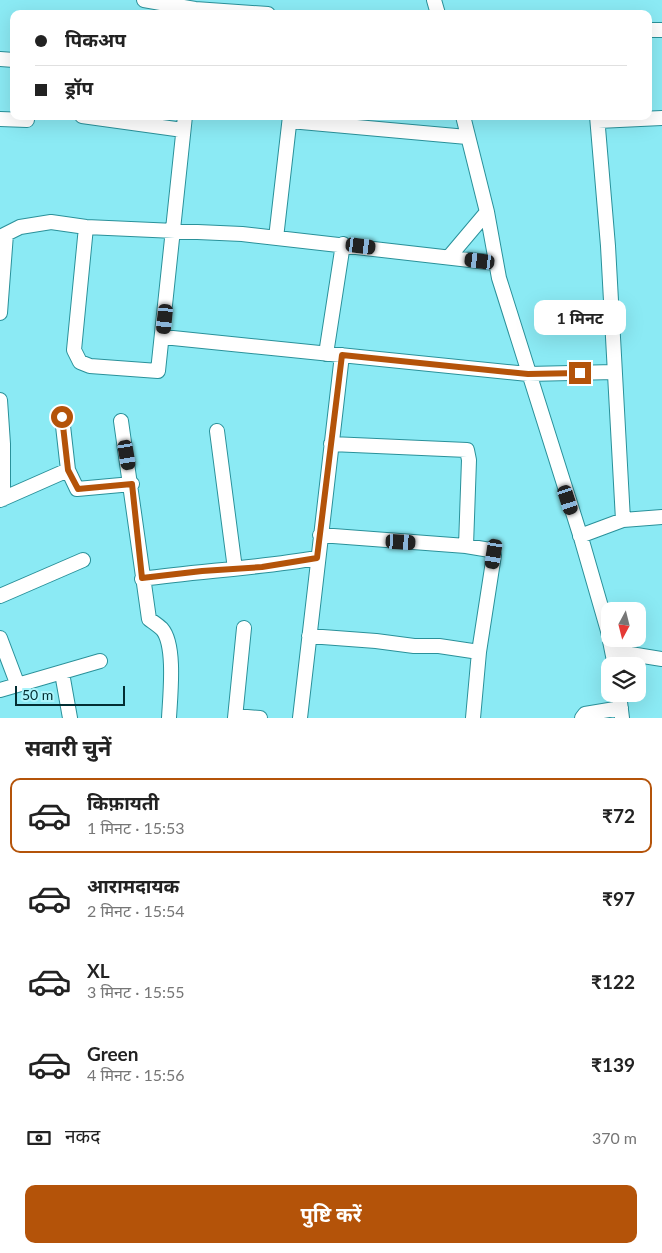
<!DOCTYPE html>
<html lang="hi">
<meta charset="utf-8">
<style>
body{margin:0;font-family:Lato,"Noto Sans Devanagari",sans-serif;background:#f2f2f2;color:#222;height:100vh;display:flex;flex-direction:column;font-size:19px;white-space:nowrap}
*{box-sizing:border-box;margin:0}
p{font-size:16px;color:#767676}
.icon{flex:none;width:28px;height:28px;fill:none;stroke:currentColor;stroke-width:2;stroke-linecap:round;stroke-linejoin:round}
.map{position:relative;height:718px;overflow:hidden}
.side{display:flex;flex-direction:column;background:#fff;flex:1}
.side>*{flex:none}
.guide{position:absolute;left:10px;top:10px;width:642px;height:110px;border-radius:10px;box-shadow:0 5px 20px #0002;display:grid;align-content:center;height:110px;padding:0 25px;background:#fff}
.needle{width:32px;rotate:187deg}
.tools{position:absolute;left:601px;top:602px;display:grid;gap:10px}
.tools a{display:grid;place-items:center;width:45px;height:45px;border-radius:10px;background:#fff;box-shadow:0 5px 20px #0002;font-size:25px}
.scale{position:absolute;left:15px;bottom:12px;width:110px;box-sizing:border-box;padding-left:5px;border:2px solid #022e32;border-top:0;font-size:14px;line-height:18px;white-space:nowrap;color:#022e32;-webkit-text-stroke:4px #abf4fb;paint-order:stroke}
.end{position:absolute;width:22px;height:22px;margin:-11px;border:6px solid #b45309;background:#fff;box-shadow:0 0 0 2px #fff}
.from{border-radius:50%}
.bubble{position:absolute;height:35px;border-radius:10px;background:#fff;box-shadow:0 5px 20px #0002;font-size:16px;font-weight:700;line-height:35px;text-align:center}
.car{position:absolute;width:15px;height:30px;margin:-15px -8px;border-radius:6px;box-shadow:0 0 4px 1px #0007;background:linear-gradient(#222 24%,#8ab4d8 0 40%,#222 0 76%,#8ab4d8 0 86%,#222 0)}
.guide b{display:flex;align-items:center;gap:18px;height:48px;font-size:19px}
.guide b+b{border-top:1px solid #e0e0e0}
.guide i{width:12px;height:12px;background:#222}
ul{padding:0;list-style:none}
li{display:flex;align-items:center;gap:15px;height:75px;margin:0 10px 8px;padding:0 15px;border:2px solid transparent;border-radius:10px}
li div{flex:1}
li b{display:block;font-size:19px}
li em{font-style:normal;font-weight:700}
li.current{border-color:#b45309}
li>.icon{width:45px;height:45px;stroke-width:1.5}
h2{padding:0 25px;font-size:22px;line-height:60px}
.pay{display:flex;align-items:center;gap:12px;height:55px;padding:0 25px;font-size:19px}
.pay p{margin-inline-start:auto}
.cta{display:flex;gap:10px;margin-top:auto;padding:10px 25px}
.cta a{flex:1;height:58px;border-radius:10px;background:#b45309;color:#fff;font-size:20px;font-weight:700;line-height:58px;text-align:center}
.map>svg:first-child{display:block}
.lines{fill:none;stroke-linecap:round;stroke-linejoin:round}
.street-casing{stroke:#2a919a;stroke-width:16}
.street{stroke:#fff;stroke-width:14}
.route{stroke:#b45309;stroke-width:6}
</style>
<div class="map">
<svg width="662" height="718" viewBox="0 0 662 718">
<rect width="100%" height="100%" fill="#8beaf4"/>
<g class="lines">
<!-- street casing -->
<g class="street-casing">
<path id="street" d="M144 0 195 9 268 14
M434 0 438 14
M649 30H662
M0 59 14 60
M82 116 183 130
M463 116 487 212 499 278 582 541 608 631 615 666
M597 116 608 246 623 520
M0 119 27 120
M290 121 467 137
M598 121 662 118
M86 227 74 350 80 362 90 366 158 371 185 116
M0 237 20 227 51 222 86 227 242 234 496 263
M276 238 290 116
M449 257 487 212
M0 313 6 234
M163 337 528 374 614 372
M326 354 343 244
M0 400 3 444V499
M62 417 68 470 77 489 132 484
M121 421 149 619C153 622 158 625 162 629 176 645 170 697 169 718
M217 431 235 569
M331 444 467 450 469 460 466 546
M0 500 68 470
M320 535 466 546 490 550 494 555 479 652 473 718
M580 536 623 520 662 517
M142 579C201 571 259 568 317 558
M0 596 83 560
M309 636 376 641 414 646H439L479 652
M0 638 17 683
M612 651 662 659
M62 673 70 718
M0 690 100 661
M619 694 622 718
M236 716 260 718
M235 718 244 628
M300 718 342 355
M582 718 585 714 621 708"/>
</g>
<!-- street -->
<use href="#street" class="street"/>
</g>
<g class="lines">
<!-- route -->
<path class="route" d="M62 417 68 470 78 489 132 484 142 578 202 571 262 567 317 558 342 355 528 374 580 373"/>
</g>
</svg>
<div class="tools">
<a><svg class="needle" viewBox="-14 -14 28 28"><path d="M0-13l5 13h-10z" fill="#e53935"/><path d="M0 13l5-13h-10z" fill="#767676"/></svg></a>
<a><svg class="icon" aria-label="layers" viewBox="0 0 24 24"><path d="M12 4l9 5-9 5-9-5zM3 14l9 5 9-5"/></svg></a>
</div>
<div class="scale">50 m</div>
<i class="end from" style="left:62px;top:417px"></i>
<i class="end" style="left:580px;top:373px"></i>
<div class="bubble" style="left:534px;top:300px;width:92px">1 मिनट</div>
<i class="car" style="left:361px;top:246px;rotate:97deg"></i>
<i class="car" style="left:480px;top:261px;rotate:277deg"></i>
<i class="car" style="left:165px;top:319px;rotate:186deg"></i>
<i class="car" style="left:127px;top:455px;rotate:170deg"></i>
<i class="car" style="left:568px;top:500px;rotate:162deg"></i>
<i class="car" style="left:401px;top:542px;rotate:93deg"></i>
<i class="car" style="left:494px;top:554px;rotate:189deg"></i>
<div class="guide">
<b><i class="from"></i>पिकअप</b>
<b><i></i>ड्रॉप</b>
</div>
</div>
<section class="side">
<h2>सवारी चुनें</h2>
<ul>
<li class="current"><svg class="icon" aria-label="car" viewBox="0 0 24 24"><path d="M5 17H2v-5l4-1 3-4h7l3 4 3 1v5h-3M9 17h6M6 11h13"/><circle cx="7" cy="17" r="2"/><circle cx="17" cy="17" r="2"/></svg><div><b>किफ़ायती</b><p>1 मिनट · 15:53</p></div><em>₹72</em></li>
<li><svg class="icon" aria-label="car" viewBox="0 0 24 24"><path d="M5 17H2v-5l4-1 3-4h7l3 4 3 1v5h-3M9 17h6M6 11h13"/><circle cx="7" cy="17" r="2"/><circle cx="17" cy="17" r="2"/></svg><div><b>आरामदायक</b><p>2 मिनट · 15:54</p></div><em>₹97</em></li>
<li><svg class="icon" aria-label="car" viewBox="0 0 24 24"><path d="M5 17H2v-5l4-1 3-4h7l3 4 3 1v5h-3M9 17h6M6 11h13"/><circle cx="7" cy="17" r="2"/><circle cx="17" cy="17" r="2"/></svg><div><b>XL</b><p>3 मिनट · 15:55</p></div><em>₹122</em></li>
<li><svg class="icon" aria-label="car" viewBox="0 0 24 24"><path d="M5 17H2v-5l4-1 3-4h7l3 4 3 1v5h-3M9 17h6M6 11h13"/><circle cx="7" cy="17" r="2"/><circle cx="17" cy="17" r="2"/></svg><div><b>Green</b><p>4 मिनट · 15:56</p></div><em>₹139</em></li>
</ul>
<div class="pay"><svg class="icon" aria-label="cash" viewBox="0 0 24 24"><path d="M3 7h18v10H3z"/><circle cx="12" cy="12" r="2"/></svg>नकद<p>370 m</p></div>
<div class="cta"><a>पुष्टि करें</a></div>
</section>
